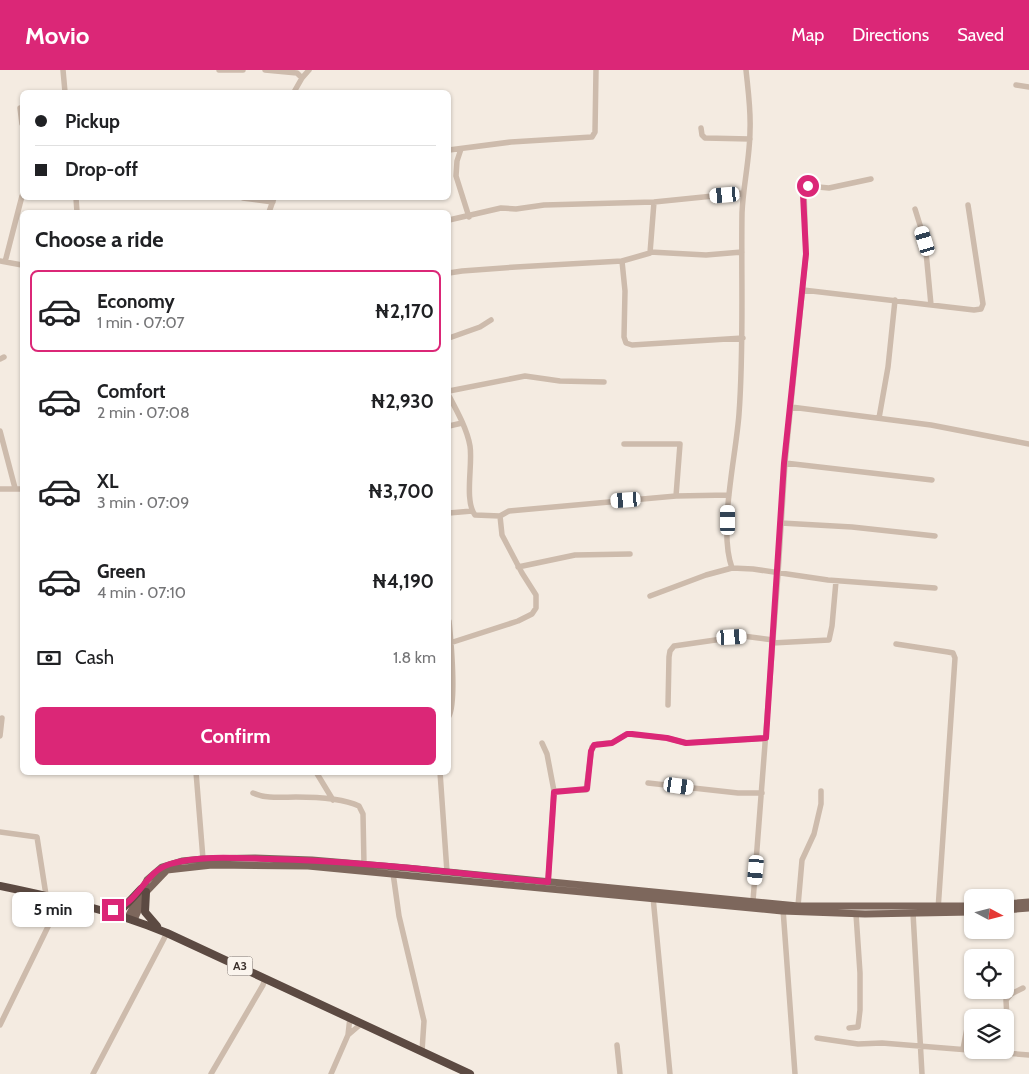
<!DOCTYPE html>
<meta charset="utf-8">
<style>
body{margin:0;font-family:Cabin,sans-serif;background:#f6f6f6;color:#202124;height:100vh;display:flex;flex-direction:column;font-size:19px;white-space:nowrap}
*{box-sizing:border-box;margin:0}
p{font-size:16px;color:#757577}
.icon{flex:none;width:28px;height:28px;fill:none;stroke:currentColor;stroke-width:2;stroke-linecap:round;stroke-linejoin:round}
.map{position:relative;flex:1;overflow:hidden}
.sheet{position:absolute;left:20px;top:140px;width:431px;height:565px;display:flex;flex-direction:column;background:#fff;border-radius:8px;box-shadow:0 1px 4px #0004}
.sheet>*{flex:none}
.hud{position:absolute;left:20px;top:20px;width:431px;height:110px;border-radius:8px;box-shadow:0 1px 4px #0004;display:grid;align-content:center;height:110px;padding:0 15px;background:#fff}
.needle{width:32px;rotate:97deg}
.buttons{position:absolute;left:964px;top:819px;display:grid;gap:10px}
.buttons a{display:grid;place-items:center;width:50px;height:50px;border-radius:8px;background:#fff;box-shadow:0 1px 4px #0004;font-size:25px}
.end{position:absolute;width:22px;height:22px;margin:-11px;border:6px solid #db2777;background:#fff;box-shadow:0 0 0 2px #fff}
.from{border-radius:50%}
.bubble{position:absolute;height:35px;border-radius:8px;background:#fff;box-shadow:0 1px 4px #0004;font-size:16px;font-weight:700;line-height:35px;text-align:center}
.car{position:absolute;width:15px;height:30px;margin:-15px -8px;border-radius:6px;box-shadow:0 0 4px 1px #0007;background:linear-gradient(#fff 24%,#345 0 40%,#fff 0 76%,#345 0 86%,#fff 0)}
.hud b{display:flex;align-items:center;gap:18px;height:48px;font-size:19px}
.hud b+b{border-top:1px solid #e0e0e0}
.hud i{width:12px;height:12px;background:#202124}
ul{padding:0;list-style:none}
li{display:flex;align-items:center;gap:15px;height:82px;margin:0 10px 8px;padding:0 5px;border:2px solid transparent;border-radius:8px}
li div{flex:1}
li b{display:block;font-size:19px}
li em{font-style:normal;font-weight:700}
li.selected{border-color:#db2777}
li>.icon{width:45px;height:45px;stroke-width:1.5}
h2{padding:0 15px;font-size:22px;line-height:60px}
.pay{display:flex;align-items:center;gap:12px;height:55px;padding:0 15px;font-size:19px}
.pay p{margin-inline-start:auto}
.button{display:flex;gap:10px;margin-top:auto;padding:10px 15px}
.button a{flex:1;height:58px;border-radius:8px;background:#db2777;color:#fff;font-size:20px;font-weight:700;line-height:58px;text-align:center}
header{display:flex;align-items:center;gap:30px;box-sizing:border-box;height:70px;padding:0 25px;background:#db2777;color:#fff}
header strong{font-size:24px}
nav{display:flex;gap:28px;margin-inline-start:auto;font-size:18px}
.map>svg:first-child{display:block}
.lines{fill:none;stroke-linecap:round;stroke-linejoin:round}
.minor{stroke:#cdbbac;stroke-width:5.5}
.major{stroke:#7d675c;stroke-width:7}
.highway{stroke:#5c4a42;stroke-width:8}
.route{stroke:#db2777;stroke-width:6}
.labels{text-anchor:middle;stroke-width:4.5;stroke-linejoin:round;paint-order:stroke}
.shield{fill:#fbf5ee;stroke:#756b66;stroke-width:1}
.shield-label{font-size:12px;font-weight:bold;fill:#3b302b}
</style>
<header>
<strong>Movio</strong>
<nav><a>Map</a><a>Directions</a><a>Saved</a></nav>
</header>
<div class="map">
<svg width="1029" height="1004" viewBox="0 0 1029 1004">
<rect width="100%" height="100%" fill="#f4ebe1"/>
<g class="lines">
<!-- minor -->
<path class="minor" d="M63 0 65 22
M219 0H243
M265 0 297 3 302 8
M746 0C748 20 751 40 750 60 750 88 743 116 742 143 741 210 744 277 739 344 736 387 718 459 732 498L753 499 828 510 935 518
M1016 15 1029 17
M294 22 302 8 309 0
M20 38 22 54
M701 58 702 65 705 68 750 69
M461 79 457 91 456 106 469 147
M449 80 511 72 592 67 595 62 596 0
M76 128 77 142
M243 128 273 132
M654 132 650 183 622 191 625 221 624 267 626 273 632 275 743 268
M915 139 925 171 931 235
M269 142 274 128
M449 150 501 138 516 139 544 135 654 132 743 123
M650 182 706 185 742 182
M0 191 22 195
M5 192 22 126
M449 203 462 201 516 197 622 191
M803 220 974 240 981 239 983 234 968 135
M449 268 480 257 491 250
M0 289 4 287
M449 321 525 306 560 311 604 312
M449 326C457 341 467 359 470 376 473 394 464 431 475 445L500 446 509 441 676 426 729 425
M791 337 931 355 1029 374
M879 348 888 297 895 230
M449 356 462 353
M0 361 15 418
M624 374H680L676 426
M785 393 932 410
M0 419H22
M449 443 472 441
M781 453 852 457 935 466
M518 497 575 485 630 484
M650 526 706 505 732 498
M449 551C451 572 457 630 449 646
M450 573 518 551 532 544 536 538V525L522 503 502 465 500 446
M772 573 829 570 832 556 836 511
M896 574 948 582 953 583 955 588 938 840
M668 635 669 587 670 581 674 576 743 566 773 570
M0 666 2 648
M542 673 547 684 554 721 548 812
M196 702 203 789
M316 702 333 730
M440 702 447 802
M648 713 738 723H762
M554 721 586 720 592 677 597 674 612 673 627 664 667 668 686 673 766 668
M253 723C266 729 282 727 296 727 315 727 342 728 359 736L363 744 364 795
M0 762 37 767 46 825
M393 803 399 846 424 951 422 981
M653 827 670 1004
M753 831 778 504 785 393 806 184 804 120 808 116 829 118 871 109
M798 836 802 790 814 764 821 734V721
M783 839 795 1004
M913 843 922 1004
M0 955 62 828
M849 958 858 957 860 940V903L856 844
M348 965 362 953
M817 968 858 974 882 973 1029 985
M617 975 620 1004
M963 979 969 948
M1009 983 1006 930 1011 924 1023 918
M93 1004 167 863
M211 1004 263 915 265 908
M331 1004 348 965 350 947"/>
<!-- major -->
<path class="major" d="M1005 834 1029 832
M1005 840 1029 838
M128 847 147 810 162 797 182 791 203 789 255 788 312 790 407 798 798 836H972
M134 850 146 822 167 800 212 795 308 796 782 841 865 844 972 842"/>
<!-- highway -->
<path class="highway" d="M0 816C58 828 113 841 167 863L470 1004
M146 822 145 842 157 856
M111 841 124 837 141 819"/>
</g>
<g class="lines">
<!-- route -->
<path class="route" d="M113 840C139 833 144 802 170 794 200 785 238 788 269 789 362 791 455 803 548 812L554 722 587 719 591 681 594 675 612 673 627 664H632L667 668 686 673 766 668 784 393 806 184 803 124 805 118 808 116"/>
</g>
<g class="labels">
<!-- shield labels -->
<rect class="shield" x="227.5" y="886.5" width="25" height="19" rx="4"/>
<g class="shield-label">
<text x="240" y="900">A3</text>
</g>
</g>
</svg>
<div class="buttons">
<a><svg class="needle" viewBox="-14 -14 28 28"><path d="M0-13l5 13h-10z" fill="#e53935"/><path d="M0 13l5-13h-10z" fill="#757577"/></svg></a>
<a><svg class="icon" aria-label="locate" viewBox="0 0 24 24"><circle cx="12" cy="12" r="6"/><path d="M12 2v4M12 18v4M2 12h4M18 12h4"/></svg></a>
<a><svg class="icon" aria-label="layers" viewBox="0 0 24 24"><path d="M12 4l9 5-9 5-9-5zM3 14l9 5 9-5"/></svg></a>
</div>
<i class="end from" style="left:808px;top:116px"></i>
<i class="end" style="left:113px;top:840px"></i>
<div class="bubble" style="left:12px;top:822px;width:82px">5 min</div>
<i class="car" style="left:725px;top:125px;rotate:265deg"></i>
<i class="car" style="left:925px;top:171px;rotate:343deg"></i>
<i class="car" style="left:626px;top:430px;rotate:266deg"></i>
<i class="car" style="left:728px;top:450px;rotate:0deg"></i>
<i class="car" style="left:732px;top:567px;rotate:87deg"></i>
<i class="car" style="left:679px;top:716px;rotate:98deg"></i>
<i class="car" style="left:756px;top:800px;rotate:185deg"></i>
<div class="hud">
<b><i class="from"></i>Pickup</b>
<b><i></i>Drop-off</b>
</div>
<section class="sheet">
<h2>Choose a ride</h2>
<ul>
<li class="selected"><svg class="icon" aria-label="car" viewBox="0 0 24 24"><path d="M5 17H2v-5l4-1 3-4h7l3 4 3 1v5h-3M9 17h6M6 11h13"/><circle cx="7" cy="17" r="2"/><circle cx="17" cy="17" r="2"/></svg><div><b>Economy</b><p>1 min · 07:07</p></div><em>₦2,170</em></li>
<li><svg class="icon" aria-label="car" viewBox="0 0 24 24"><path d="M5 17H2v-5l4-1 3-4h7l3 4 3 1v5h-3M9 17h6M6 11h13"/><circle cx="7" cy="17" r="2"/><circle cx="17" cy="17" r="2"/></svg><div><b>Comfort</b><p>2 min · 07:08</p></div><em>₦2,930</em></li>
<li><svg class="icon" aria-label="car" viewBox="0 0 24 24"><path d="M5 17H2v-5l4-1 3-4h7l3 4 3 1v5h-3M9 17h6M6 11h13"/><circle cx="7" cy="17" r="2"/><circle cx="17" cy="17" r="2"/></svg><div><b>XL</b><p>3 min · 07:09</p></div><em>₦3,700</em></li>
<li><svg class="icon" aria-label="car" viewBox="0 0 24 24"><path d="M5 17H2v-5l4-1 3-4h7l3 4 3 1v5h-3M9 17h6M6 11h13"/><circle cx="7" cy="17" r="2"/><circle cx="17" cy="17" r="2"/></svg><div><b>Green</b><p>4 min · 07:10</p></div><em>₦4,190</em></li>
</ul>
<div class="pay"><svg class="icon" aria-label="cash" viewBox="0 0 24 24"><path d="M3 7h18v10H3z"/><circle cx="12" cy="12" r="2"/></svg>Cash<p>1.8 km</p></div>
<div class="button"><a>Confirm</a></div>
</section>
</div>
